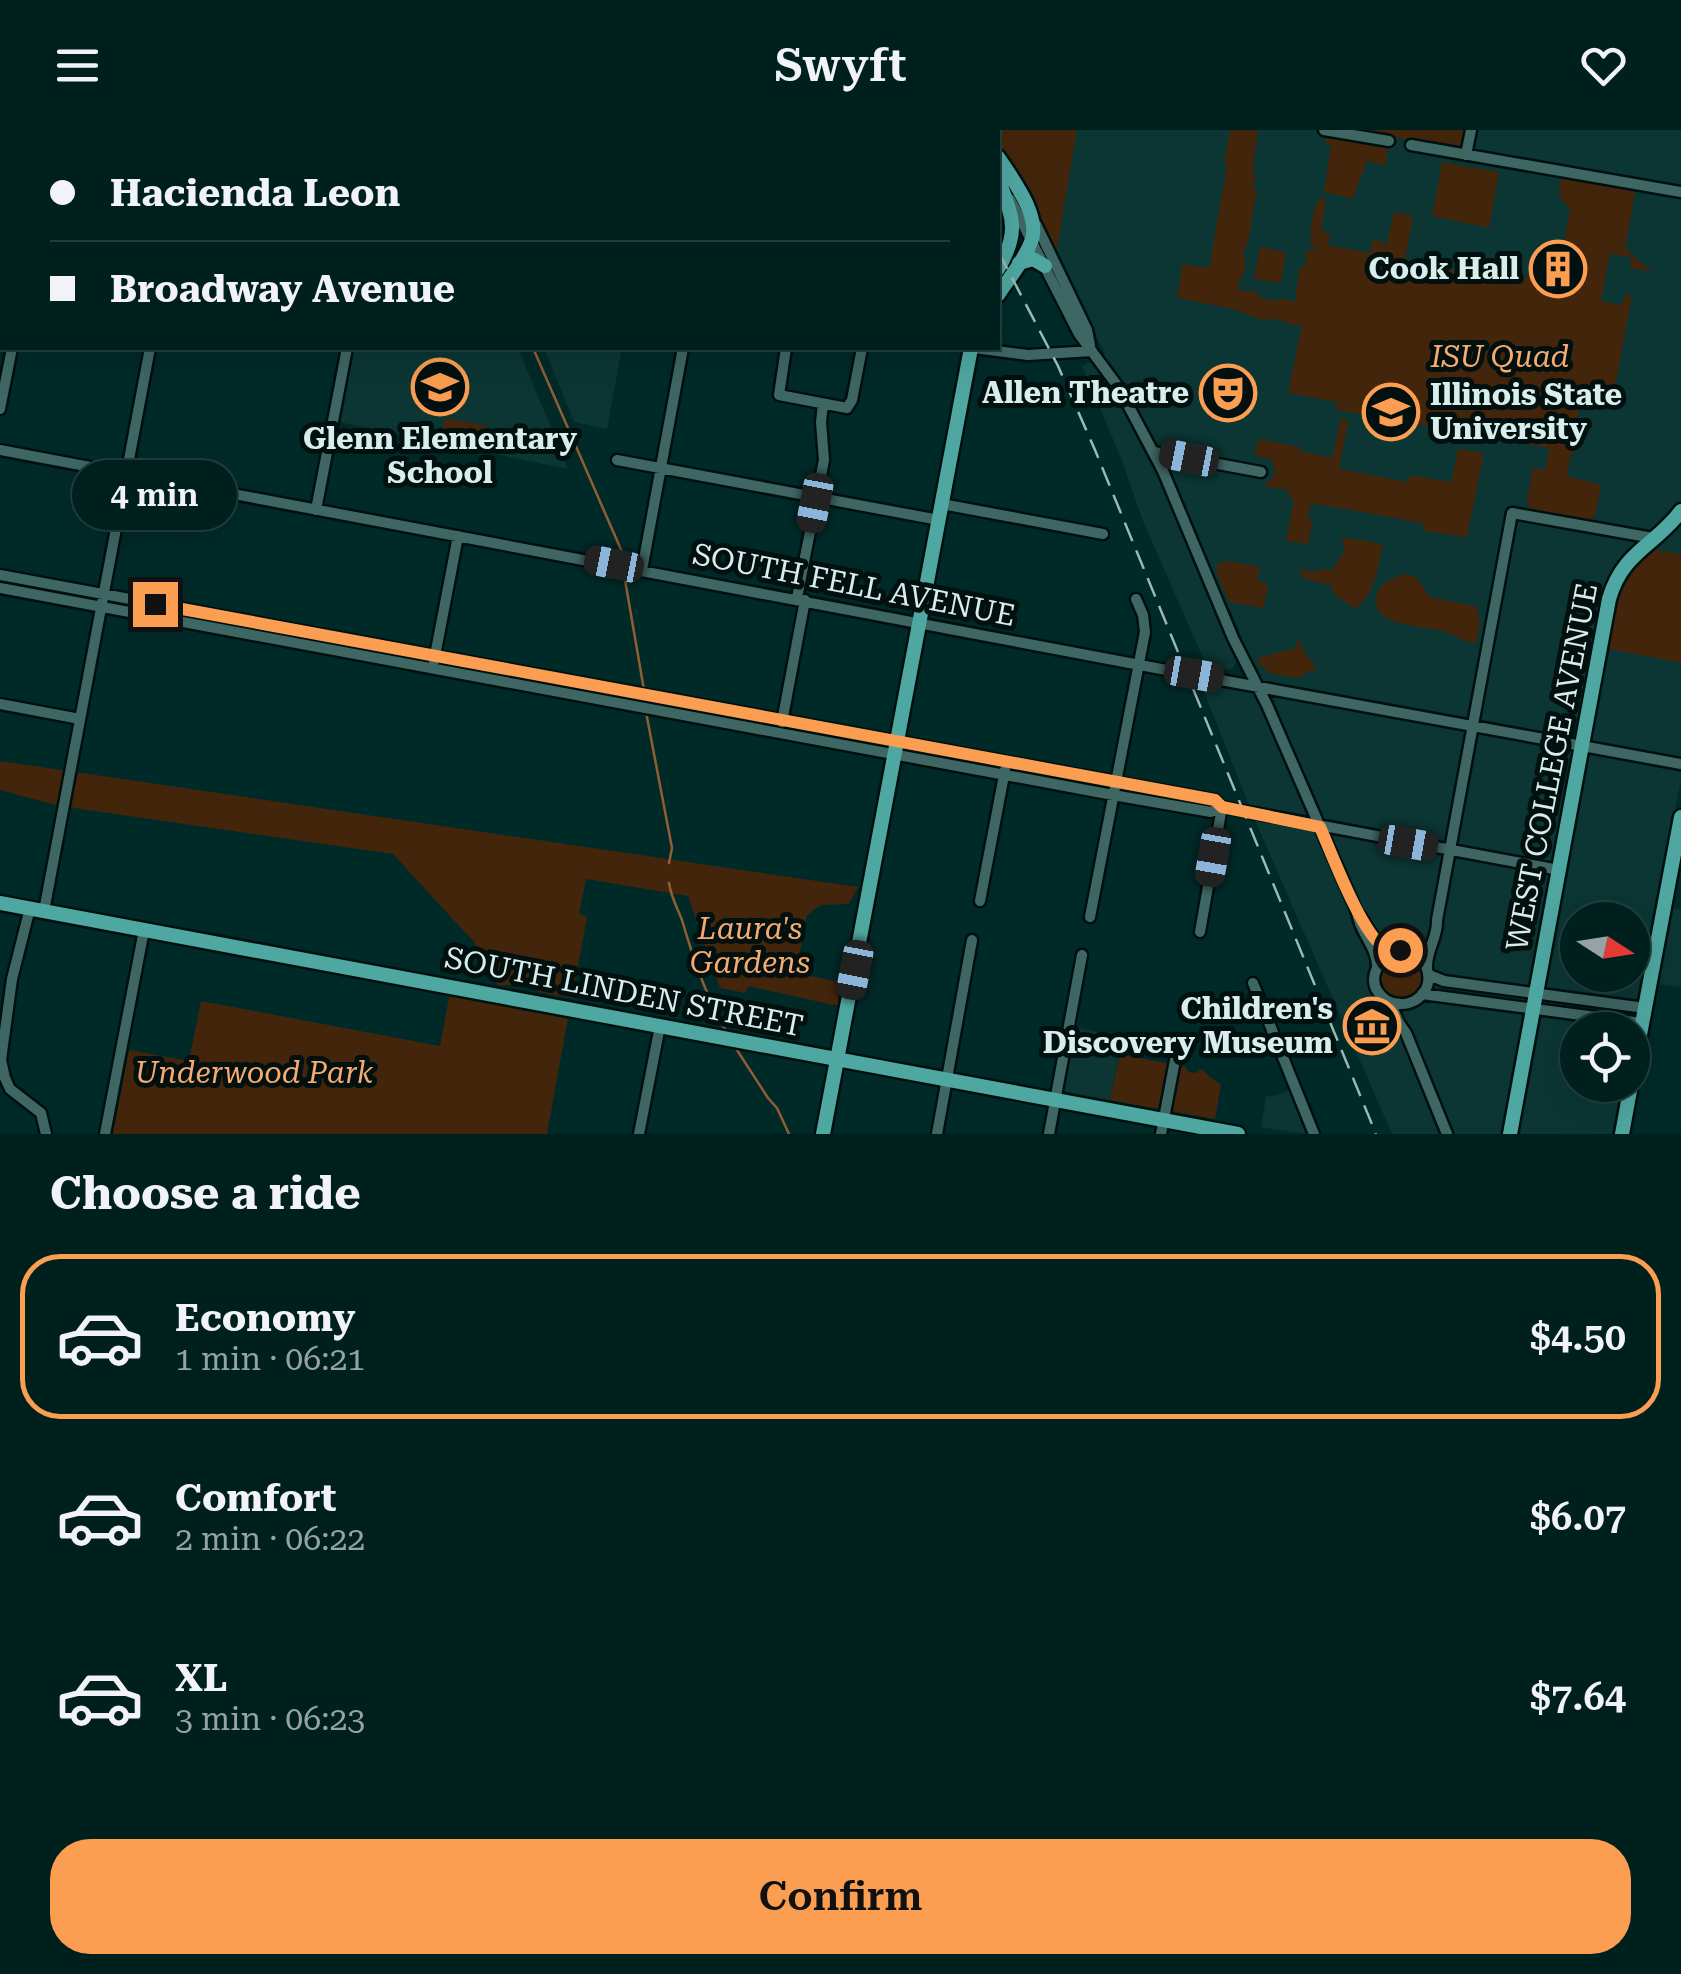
<!DOCTYPE html>
<meta charset="utf-8">
<style>
body{margin:0;font-family:"Roboto Serif",serif;background:#0a2827;color:#f1f3f6;height:100vh;display:flex;flex-direction:column;font-size:38px;white-space:nowrap}
*{box-sizing:border-box;margin:0}
p{font-size:32px;color:#95a3a4}
.icon{flex:none;width:55px;height:55px;fill:none;stroke:currentColor;stroke-width:2;stroke-linecap:round;stroke-linejoin:round}
.map{position:relative;height:1004px;overflow:hidden}
.panel{display:flex;flex-direction:column;background:#00201e;flex:1}
.panel>*{flex:none}
.top-card{position:absolute;left:0px;top:0px;width:1000px;height:220px;box-shadow:0 10px 40px #0002,0 0 0 2px #223e3c;display:grid;align-content:center;height:220px;padding:0 50px;background:#00201e}
.needle{width:65px;rotate:102deg}
.fabs{position:absolute;left:1560px;top:772px;display:grid;gap:20px}
.fabs a{display:grid;place-items:center;width:90px;height:90px;border-radius:50%;background:#00201e;box-shadow:0 10px 40px #0002,0 0 0 2px #223e3c;font-size:50px}
.end{position:absolute;width:45px;height:45px;margin:-22px;border:12px solid #fb9e51;background:#111;box-shadow:0 0 0 5px #111}
.from{border-radius:50%}
.bubble{position:absolute;height:70px;border-radius:35px;background:#00201e;box-shadow:0 10px 40px #0002,0 0 0 2px #223e3c;font-size:32px;font-weight:600;line-height:70px;text-align:center}
.car{position:absolute;width:30px;height:60px;margin:-30px -15px;border-radius:12px;box-shadow:0 0 8px 2px #0007;background:linear-gradient(#222 24%,#8ab4d8 0 40%,#222 0 76%,#8ab4d8 0 86%,#222 0)}
.top-card b{display:flex;align-items:center;gap:35px;height:95px;font-size:38px}
.top-card b+b{border-top:2px solid #223e3c}
.top-card i{width:25px;height:25px;background:#f1f3f6}
ul{padding:0;list-style:none}
li{display:flex;align-items:center;gap:30px;height:165px;margin:0 20px 15px;padding:0 30px;border:5px solid transparent;border-radius:40px}
li div{flex:1}
li b{display:block;font-size:38px}
li em{font-style:normal;font-weight:600}
li.current{border-color:#fb9e51}
li>.icon{width:90px;height:90px;stroke-width:1.5}
h2{padding:0 50px;font-size:45px;line-height:120px}
.button{display:flex;gap:20px;margin-top:auto;padding:20px 50px}
.button a{flex:1;height:115px;border-radius:40px;background:#fb9e51;color:#111;font-size:40px;font-weight:600;line-height:115px;text-align:center}
header{display:flex;justify-content:space-between;align-items:center;height:130px;padding:0 50px;background:#00201e;font-size:45px;font-weight:600}
.map>svg:first-child{display:block}
.built{fill:#0b3634;fill-rule:evenodd}
.green{fill:#43250c}
.lines{fill:none;stroke-linecap:round;stroke-linejoin:round}
.stream{stroke:#915d34;stroke-width:2.5}
.minor-casing{stroke:#00100f;stroke-width:15}
.major-casing{stroke:#00100f;stroke-width:19}
.minor{stroke:#3e6764;stroke-width:10}
.major{stroke:#4fa7a1;stroke-width:14}
.rail{stroke:#9db8b6;stroke-width:2.5;stroke-dasharray:20 10;stroke-linecap:butt}
.route{stroke:#fb9e51;stroke-width:12}
.labels{text-anchor:middle;stroke-width:10;stroke-linejoin:round;paint-order:stroke}
.poi-label{font-size:30px;font-weight:bold;fill:#d8eeec;stroke:#02100f;text-anchor:end}
.park-label{font-size:30px;font-style:italic;fill:#f7ab70;stroke:#02100f}
.street-label{font-size:30px;fill:#d8eeec;stroke:#02100f}
</style>
<header><svg class="icon" aria-label="menu" viewBox="0 0 24 24"><path d="M4 6h16M4 12h16M4 18h16"/></svg>Swyft<svg class="icon" aria-label="heart" viewBox="0 0 24 24"><path d="M12 20l-8-8c-3-5 5-10 8-4 3-6 11-1 8 4z"/></svg></header>
<div class="map">
<svg width="1681" height="1004" viewBox="0 0 1681 1004">
<rect width="100%" height="100%" fill="#002a28"/>
<!-- built -->
<path class="built" d="M984 0H1681V650L1632 900H1578V955H1622L1612 1004H1392L1254 688 1199 549 1264 563 1230 479 1216 485 1236 532 1233 538 1229 540 1206 535 1143 391 1121 328 1082 236 1105 224 1025 63 998 19V2ZM1578 790H1632V845H1578Z
M352 218H373L389 221 391 218 413 219 414 218H518L568 339 339 292Z
M544 218H622L607 299 574 292Z
M1672 778 1681 780V857L1657 854Z
M1074 897 1123 907 1110 970 1063 961Z
M1289 960 1306 1004 1261 997 1266 967 1278 965Z"/>
<!-- green -->
<path class="green" d="M984 0H1077L1056 124 1025 63 998 19V2H986Z
M1230 0H1258L1253 36 1255 47 1253 58 1257 59 1248 113H1246L1243 127 1246 128 1243 147H1240L1238 160 1258 162V167L1278 171 1279 168 1295 172 1299 139 1306 134V120H1320L1311 117C1310 103 1311 78 1321 68L1326 69 1321 100 1330 103 1328 115 1370 123 1373 110 1384 112 1386 118 1393 84 1396 82 1413 86 1405 131 1481 146 1483 138 1548 151V158L1558 160 1561 156 1575 158 1580 123 1563 120 1570 78C1560 69 1557 67 1561 51L1565 48 1633 59 1635 62 1626 114 1627 120 1652 142 1630 138 1631 127 1610 124 1601 171 1622 175 1625 164 1632 166 1617 246 1609 278 1581 273 1577 293 1580 295 1574 324H1571L1567 346 1601 355 1596 382 1591 391 1530 379 1527 369 1533 338 1545 340 1549 318 1399 291V287L1384 284 1383 287 1336 280 1337 272 1288 263 1302 194 1296 196 1276 189 1262 190 1233 179 1177 168 1182 134 1209 138 1227 36 1224 33Z
M1323 0H1464L1461 14 1456 18 1390 7 1385 36 1367 31 1353 69 1324 62 1331 15 1327 14Z
M1442 32 1499 42 1489 98 1432 86Z
M1260 117 1286 122 1281 153 1254 149Z
M445 288 488 296 483 320 440 312Z
M1341 288 1347 289 1348 293 1339 339 1408 352 1410 345 1451 352 1458 319 1484 323 1467 407 1423 401V393L1316 374 1310 376 1308 389 1313 390 1308 414 1286 411 1294 369 1288 367 1289 360 1263 356 1270 351 1275 342 1271 329 1255 326 1258 309 1300 317V321L1332 328Z
M1342 407 1383 414C1377 441 1376 460 1356 479L1334 464 1331 455 1304 449 1298 439 1317 442 1318 439 1332 440 1345 420Z
M1650 419 1681 424V533L1605 518C1613 479 1619 446 1650 419Z
M1227 431 1260 437 1257 451 1268 454 1264 478 1229 472 1217 444V434Z
M1404 444 1416 447 1430 467 1477 477 1480 494 1476 513C1462 511 1457 507 1446 502 1428 495 1375 499 1376 470 1376 455 1392 448 1404 444Z
M1297 510 1304 511 1299 513 1314 536H1318L1314 541 1312 540 1298 548 1269 543 1257 531 1258 528 1296 518Z
M0 631 858 757 849 774 821 775 807 785 796 843 839 852 838 876 748 856 746 863 720 858 688 766 586 749 579 784 587 787 572 868 539 862 533 854 498 855 474 812 393 724 60 676 0 660Z
M1378 847a23 23 0 1 1 46 0a23 23 0 1 1-46 0Z
M450 862 521 876 522 880 568 888 547 1004H113L129 920 189 931 201 871 440 916Z
M1120 924 1186 937 1188 942 1196 943 1201 939C1208 944 1212 950 1221 954L1215 989 1110 970Z"/>
<g class="lines">
<!-- stream -->
<path class="stream" d="M276 0 277 2
M533 218 626 431 625 436
M624 444 644 560
M646 582 672 718 669 733
M669 753C671 767 677 777 682 790 693 828 706 867 726 901
M735 917 768 968 777 978 789 1004"/>
<!-- minor casing -->
<g class="minor-casing">
<path id="minor" d="M368 0 381 2
M444 0 457 2
M1324 0 1389 11
M190 2V0
M615 2V0
M770 2V0
M1411 15 1681 62
M1466 25 1471 0
M1010 69 1079 204 1119 258 1163 341 1233 508 1267 575 1357 782C1359 802 1377 816 1377 836
M1036 94 1087 200 1090 215
M0 116 2 117
M786 218 779 265 847 278 852 270 862 218
M974 218 1028 225 1092 221
M0 279 12 218
M0 320 1193 545 1681 634
M1154 322 1261 342
M617 330 939 390
M942 374 1103 404
M316 380 347 218
M642 440 683 218
M0 445 1215 670 1222 677 1559 740
M0 458 1113 665 1211 682 1222 677
M797 468 824 330 821 292 823 274
M434 531 458 406
M0 574 80 589
M782 592 805 470
M980 771 1005 640
M30 778 12 849 1 930 5 948 10 959 41 983 46 1004
M44 781 150 218
M1357 782C1366 792 1370 806 1380 814 1394 827 1415 815 1426 836 1429 844 1430 851 1426 859 1422 866 1416 871 1409 873 1401 875 1393 874 1386 870 1364 854 1376 831 1394 820
M1090 787 1145 502 1143 485 1136 469
M1200 802 1222 677
M1427 838C1426 820 1438 808 1437 790L1512 383 1653 408
M1429 845 1444 851 1645 878
M1253 853 1314 1004
M1422 864 1642 893
M1390 872 1399 893 1406 903 1447 1004
M105 1004 144 800
M639 1004 660 896
M937 1004 972 810
M1049 1004 1082 825
M1161 1004 1176 925"/>
</g>
<!-- major casing -->
<g class="major-casing">
<path id="major" d="M964 0 966 2
M978 0 980 2
M998 27C1011 47 1042 87 1031 112 1024 131 1009 148 998 165
M998 48C1012 87 1021 100 998 139
M1019 133 1033 129 1045 136
M0 773 1238 1004
M1632 947 1681 687
M823 1004 971 218
M1510 1004 1609 469C1623 421 1655 416 1681 381
M1622 1004 1631 955"/>
</g>
<!-- minor -->
<use href="#minor" class="minor"/>
<!-- major -->
<use href="#major" class="major"/>
<!-- rail -->
<path class="rail" d="M924 0 925 2
M998 121 1058 236 1095 320 1376 1004"/>
</g>
<g class="lines">
<!-- route -->
<path class="route" d="M155 474 1215 670 1222 677 1320 697C1331 722 1362 805 1384 817 1390 821 1392 820 1400 820"/>
</g>
<!-- icons -->
<defs>
<g id="building-ring" transform="scale(2.875)"><circle r="9.5" fill="#02100f" stroke="#fb9e51" stroke-width="1.5"/><path d="M-4-6H4V6H1V3H-1V6H-4ZM-2.5-4.3h1.7v1.8h-1.7ZM.8-4.3h1.7v1.8H.8ZM-2.5-1h1.7V.8h-1.7ZM.8-1h1.7V.8H.8Z" fill="#fb9e51"/></g>
<g id="school-ring" transform="scale(2.875)"><circle r="9.5" fill="#02100f" stroke="#fb9e51" stroke-width="1.5"/><path d="M0-5L7-2L0 1L-7-2ZM-4 1L0 2.5L4 1V4Q0 6-4 4Z" fill="#fb9e51"/></g>
<g id="theatre-ring" transform="scale(2.875)"><circle r="9.5" fill="#02100f" stroke="#fb9e51" stroke-width="1.5"/><path d="M-5-5.5Q0-4 5-5.5V0Q5 5 0 6Q-5 5-5 0ZM-3.3-2.5H-1v1.5H-3.3ZM1-2.5H3.3v1.5H1ZM-2.8 1Q0 5.5 2.8 1Z" fill="#fb9e51"/></g>
<g id="university-ring" transform="scale(2.875)"><circle r="9.5" fill="#02100f" stroke="#fb9e51" stroke-width="1.5"/><path d="M0-5L7-2L0 1L-7-2ZM-4 1L0 2.5L4 1V4Q0 6-4 4Z" fill="#fb9e51"/></g>
<g id="museum-ring" transform="scale(2.875)"><circle r="9.5" fill="#02100f" stroke="#fb9e51" stroke-width="1.5"/><path d="M0-6L6-3V-2H-6V-3ZM-5-1h2V3h-2ZM-1-1h2V3h-2ZM3-1h2V3H3ZM-6 4H6V6H-6Z" fill="#fb9e51"/></g>
</defs>
<g fill-rule="evenodd">
<use href="#building-ring" x="1558" y="139"/>
<use href="#school-ring" x="440" y="257"/>
<use href="#theatre-ring" x="1228" y="263"/>
<use href="#university-ring" x="1391" y="282"/>
<use href="#museum-ring" x="1372" y="896"/>
</g>
<g class="labels">
<!-- poi labels -->
<g class="poi-label">
<text x="1519" y="149">Cook Hall</text>
<text x="1189" y="273">Allen Theatre</text>
<text x="1430" y="275" text-anchor="start">Illinois State<tspan x="1430" dy="34">University</tspan></text>
<text x="440" y="319" text-anchor="middle">Glenn Elementary<tspan x="440" dy="34">School</tspan></text>
<text x="1333" y="889">Children's<tspan x="1333" dy="34">Discovery Museum</tspan></text>
</g>
<!-- park labels -->
<g class="park-label">
<text x="1500" y="237">ISU Quad</text>
<text x="750" y="809">Laura's<tspan x="750" dy="34">Gardens</tspan></text>
<text x="254" y="953">Underwood Park</text>
</g>
<!-- street labels -->
<g class="street-label">
<text transform="translate(854 455) rotate(11)" y="10">SOUTH FELL AVENUE</text>
<text transform="translate(1552 637) rotate(-79)" y="10">WEST COLLEGE AVENUE</text>
<text transform="translate(624 862) rotate(11)" y="10">SOUTH LINDEN STREET</text>
</g>
</g>
</svg>
<div class="fabs">
<a><svg class="needle" viewBox="-14 -14 28 28"><path d="M0-13l5 13h-10z" fill="#e53935"/><path d="M0 13l5-13h-10z" fill="#95a3a4"/></svg></a>
<a><svg class="icon" aria-label="locate" viewBox="0 0 24 24"><circle cx="12" cy="12" r="6"/><path d="M12 2v4M12 18v4M2 12h4M18 12h4"/></svg></a>
</div>
<i class="end from" style="left:1400px;top:820px"></i>
<i class="end" style="left:155px;top:474px"></i>
<div class="bubble" style="left:72px;top:330px;width:165px">4 min</div>
<i class="car" style="left:1189px;top:328px;rotate:281deg"></i>
<i class="car" style="left:815px;top:373px;rotate:191deg"></i>
<i class="car" style="left:614px;top:434px;rotate:281deg"></i>
<i class="car" style="left:1194px;top:544px;rotate:100deg"></i>
<i class="car" style="left:1408px;top:713px;rotate:100deg"></i>
<i class="car" style="left:1213px;top:727px;rotate:190deg"></i>
<i class="car" style="left:855px;top:840px;rotate:191deg"></i>
<div class="top-card">
<b><i class="from"></i>Hacienda Leon</b>
<b><i></i>Broadway Avenue</b>
</div>
</div>
<section class="panel">
<h2>Choose a ride</h2>
<ul>
<li class="current"><svg class="icon" aria-label="car" viewBox="0 0 24 24"><path d="M5 17H2v-5l4-1 3-4h7l3 4 3 1v5h-3M9 17h6M6 11h13"/><circle cx="7" cy="17" r="2"/><circle cx="17" cy="17" r="2"/></svg><div><b>Economy</b><p>1 min · 06:21</p></div><em>$4.50</em></li>
<li><svg class="icon" aria-label="car" viewBox="0 0 24 24"><path d="M5 17H2v-5l4-1 3-4h7l3 4 3 1v5h-3M9 17h6M6 11h13"/><circle cx="7" cy="17" r="2"/><circle cx="17" cy="17" r="2"/></svg><div><b>Comfort</b><p>2 min · 06:22</p></div><em>$6.07</em></li>
<li><svg class="icon" aria-label="car" viewBox="0 0 24 24"><path d="M5 17H2v-5l4-1 3-4h7l3 4 3 1v5h-3M9 17h6M6 11h13"/><circle cx="7" cy="17" r="2"/><circle cx="17" cy="17" r="2"/></svg><div><b>XL</b><p>3 min · 06:23</p></div><em>$7.64</em></li>
</ul>
<div class="button"><a>Confirm</a></div>
</section>
